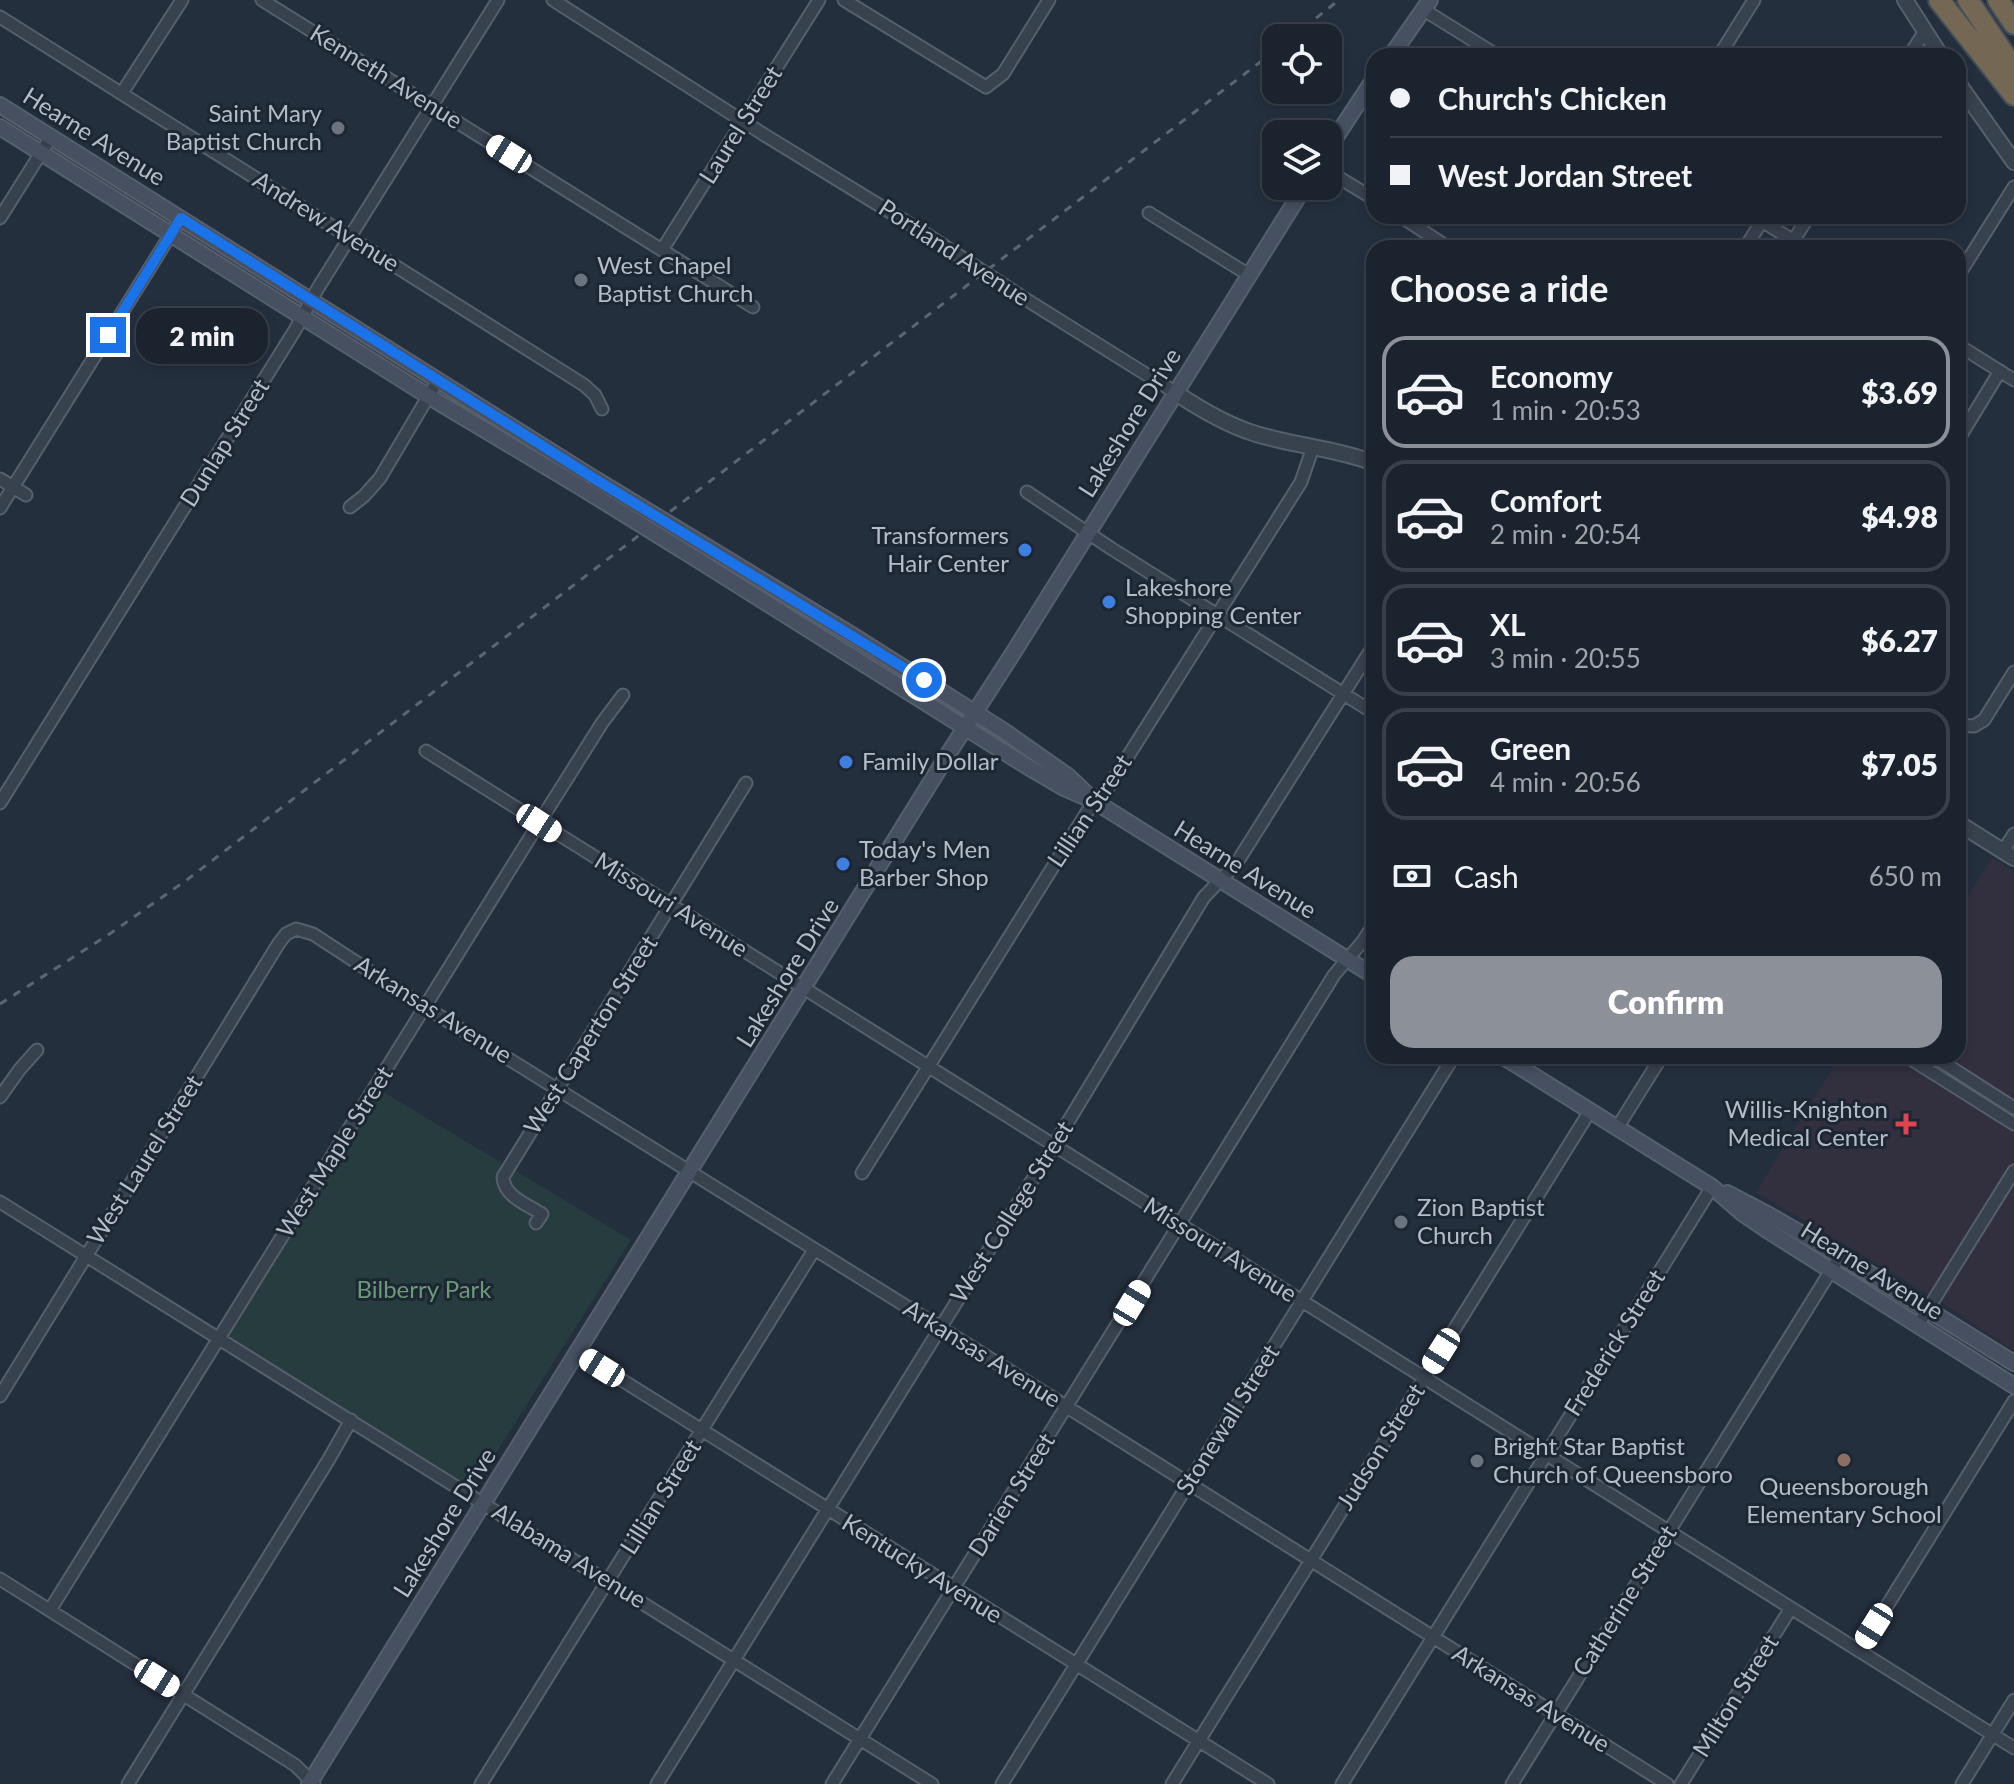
<!DOCTYPE html>
<meta charset="utf-8">
<style>
body{margin:0;font-family:Lato,sans-serif;background:#242b36;color:#f1f3f6;height:100vh;display:flex;flex-direction:column;font-size:30px;white-space:nowrap}
*{box-sizing:border-box;margin:0}
p{font-size:26px;color:#a0a4aa}
.icon{flex:none;width:44px;height:44px;fill:none;stroke:currentColor;stroke-width:2;stroke-linecap:round;stroke-linejoin:round}
.map{position:relative;flex:1;overflow:hidden}
.side{position:absolute;left:1366px;top:240px;width:600px;height:824px;display:flex;flex-direction:column;background:#1b232e;border-radius:24px;box-shadow:0 4px 12px #0003,0 0 0 2px #39404a}
.side>*{flex:none}
.guide{position:absolute;left:1366px;top:48px;width:600px;height:176px;border-radius:24px;box-shadow:0 4px 12px #0003,0 0 0 2px #39404a;display:grid;align-content:center;height:176px;padding:0 24px;background:#1b232e}
.buttons{position:absolute;left:1262px;top:24px;display:grid;gap:16px}
.buttons a{display:grid;place-items:center;width:80px;height:80px;border-radius:16px;background:#1b232e;box-shadow:0 4px 12px #0003,0 0 0 2px #39404a;font-size:40px}
.end{position:absolute;width:36px;height:36px;margin:-18px;border:10px solid #1a73e8;background:#fff;box-shadow:0 0 0 4px #fff}
.from{border-radius:50%}
.bubble{position:absolute;height:56px;border-radius:24px;background:#1b232e;box-shadow:0 4px 12px #0003,0 0 0 2px #39404a;font-size:26px;font-weight:800;line-height:56px;text-align:center}
.car{position:absolute;width:24px;height:48px;margin:-24px -12px;border-radius:10px;box-shadow:0 0 6px 2px #0007;background:linear-gradient(#fff 24%,#345 0 40%,#fff 0 76%,#345 0 86%,#fff 0)}
.guide b{display:flex;align-items:center;gap:28px;height:76px;font-size:30px}
.guide b+b{border-top:2px solid #39404a}
.guide i{width:20px;height:20px;background:#f1f3f6}
ul{padding:0;list-style:none}
li{display:flex;align-items:center;gap:24px;height:112px;margin:0 16px 12px;padding:0 8px;border:4px solid #39404a;border-radius:24px}
li div{flex:1}
li b{display:block;font-size:30px}
li em{font-style:normal;font-weight:800}
li.current{border-color:#8c9099}
li>.icon{width:72px;height:72px;stroke-width:1.5}
h2{padding:0 24px;font-size:36px;line-height:96px}
.pay{display:flex;align-items:center;gap:20px;height:88px;padding:0 24px;font-size:30px}
.pay p{margin-inline-start:auto}
.button{display:flex;gap:16px;margin-top:auto;padding:16px 24px}
.button a{flex:1;height:92px;border-radius:24px;background:#8c9099;color:#fff;font-size:32px;font-weight:800;line-height:92px;text-align:center}
.map>svg:first-child{display:block}
.medical{fill:#32303f}
.green{fill:#263c3f}
.lines{fill:none;stroke-linecap:round;stroke-linejoin:round}
.minor-casing{stroke:#565f6c;stroke-width:15}
.tertiary-casing{stroke:#565f6c;stroke-width:18}
.secondary-casing{stroke:#565f6c;stroke-width:18}
.motorway-casing{stroke:#434c59;stroke-width:24}
.minor{stroke:#38414e;stroke-width:11}
.tertiary{stroke:#38414e;stroke-width:14}
.secondary{stroke:#465061;stroke-width:14}
.motorway{stroke:#746855;stroke-width:20}
.rail{stroke:#5a6575;stroke-width:3;stroke-dasharray:8 8;stroke-linecap:butt}
.minor-bridge-casing{stroke:#565f6c;stroke-width:15;stroke-linecap:butt}
.secondary-bridge-casing{stroke:#565f6c;stroke-width:18;stroke-linecap:butt}
.minor-bridge{stroke:#38414e;stroke-width:11}
.secondary-bridge{stroke:#465061;stroke-width:14}
.route{stroke:#1a73e8;stroke-width:10}
.worship-dot{fill:#6b7280;stroke:#1d2633;stroke-width:3}
.shop-dot{fill:#3f7fe0;stroke:#1d2633;stroke-width:3}
.health-dot{fill:#e0444e;stroke:#1d2633;stroke-width:3}
.education-dot{fill:#8d6e63;stroke:#1d2633;stroke-width:3}
.labels{text-anchor:middle;stroke-width:6;stroke-linejoin:round;paint-order:stroke}
.street-label{font-size:24px;fill:#b4bcc9;stroke:#1d2633}
.poi-label{font-size:24px;fill:#b4bcc9;stroke:#1d2633;text-anchor:start}
.park-label{font-size:24px;fill:#6b9a76;stroke:#1d2633}
</style>
<div class="map">
<svg width="2014" height="1784" viewBox="0 0 2014 1784">
<rect width="100%" height="100%" fill="#242f3e"/>
<!-- medical -->
<path class="medical" d="M1992 858 2014 872V1351L1943 1303 1756 1192 1840 1056H1958V911Z"/>
<!-- green -->
<path class="green" d="M375 1087 631 1240 470 1494 219 1338Z"/>
<g class="lines">
<!-- minor casing -->
<g class="minor-casing">
<path id="minor" d="M262 0 753 307
M553 0 763 134 926 234
M844 0 986 87 1003 74 1049 0
M1424 10 1498 56
M0 17 584 385 595 395 602 409
M1719 56 1754 0
M1909 56 1925 31
M122 93 182 0
M1328 171 1374 199
M1149 213 1249 275
M1400 216 1449 248
M1754 216 1805 248
M0 218 51 137
M1793 241 1809 216
M1745 248 1762 221
M662 250 819 0
M1958 276 2014 187
M1019 295 1176 393
M1958 345 2014 380
M1958 440 2000 371
M0 479 26 495
M1027 492 1112 549 1374 713
M350 507 364 496 380 478 438 380
M0 508 181 218
M1958 725 1974 726 1984 720 2014 672
M426 751 2014 1748
M0 803 295 330 318 288 498 0
M2003 851 2014 834
M1906 1056 2014 1124
M1933 1056 2014 1108
M0 1097 20 1069 37 1050
M1617 1128 1662 1056
M862 1173 1094 801 1108 788 1301 482 1313 447
M0 1202 932 1784
M536 1223 542 1214C527 1204 504 1197 503 1177L746 783
M1918 1325 2014 1171
M577 1352 1268 1784
M0 1396 279 943 286 934 296 929 313 934 414 1000 970 1346 1667 1784
M0 1579 295 1765 314 1784
M50 1610 539 823 602 723 623 695
M1859 1651 2014 1401
M128 1784 329 1459 351 1420
M481 1784 814 1250
M657 1784 1054 1145 1204 897 1236 864 1374 645
M832 1784 1334 975 1363 941 1374 924
M1002 1784 1454 1056
M1172 1784 1590 1111
M1342 1784 1712 1187
M1512 1784 1840 1256
M1681 1784 1791 1608
M1962 1784 2014 1700"/>
</g>
<!-- tertiary casing -->
<g class="tertiary-casing">
<path id="tertiary" d="M1905 0 1941 56
M1958 83 2014 162
M1176 393C1200 409 1225 424 1253 433 1293 446 1335 448 1374 463
M1958 823 2014 858"/>
</g>
<!-- secondary casing -->
<g class="secondary-casing">
<path id="secondary" d="M1391 56 1430 0
M0 105 595 479
M0 127 428 396 582 488
M1328 149 1374 79
M694 539 852 635 1004 731 1068 776 1089 796
M682 550 1028 767 1064 788 1094 801 1374 976
M1502 1056 1712 1187 1742 1213 1770 1232 2014 1386
M1727 1193 1769 1215 1864 1270 2014 1363
M309 1784 952 748 1015 650 1305 186"/>
</g>
<!-- motorway casing -->
<g class="motorway-casing">
<path id="motorway" d="M1939 0 2014 95
M1968 0 2014 69
M1998 0 2014 24"/>
</g>
<!-- minor -->
<use href="#minor" class="minor"/>
<!-- tertiary -->
<use href="#tertiary" class="tertiary"/>
<!-- secondary -->
<use href="#secondary" class="secondary"/>
<!-- motorway -->
<use href="#motorway" class="motorway"/>
<!-- rail -->
<path class="rail" d="M1291 38 1339 0
M0 1004 111 933 188 879 1276 50"/>
<!-- minor-bridge casing -->
<g class="minor-bridge-casing">
<path id="minor-bridge" d="M926 234 1019 295"/>
</g>
<!-- secondary-bridge casing -->
<g class="secondary-bridge-casing">
<path id="secondary-bridge" d="M595 479 694 539
M582 488 682 550"/>
</g>
<!-- minor-bridge -->
<use href="#minor-bridge" class="minor-bridge"/>
<!-- secondary-bridge -->
<use href="#secondary-bridge" class="secondary-bridge"/>
</g>
<g class="lines">
<!-- route -->
<path class="route" d="M108 335 181 218 595 479 924 680"/>
</g>
<!-- markers -->
<g class="worship-dot">
<circle cx="338" cy="128" r="8"/>
<circle cx="581" cy="280" r="8"/>
<circle cx="1401" cy="1222" r="8"/>
<circle cx="1477" cy="1461" r="8"/>
</g>
<g class="shop-dot">
<circle cx="1025" cy="550" r="8"/>
<circle cx="1109" cy="602" r="8"/>
<circle cx="846" cy="762" r="8"/>
<circle cx="843" cy="864" r="8"/>
</g>
<path class="health-dot" d="M1902 1112h8v8h8v8h-8v8h-8v-8h-8v-8h8z"/>
<circle class="education-dot" cx="1844" cy="1460" r="8"/>
<g class="labels">
<!-- street labels -->
<g class="street-label">
<text transform="translate(386 77) rotate(32)" y="8">Kenneth Avenue</text>
<text transform="translate(741 125) rotate(-58)" y="8">Laurel Street</text>
<text transform="translate(94 137) rotate(32)" y="8">Hearne Avenue</text>
<text transform="translate(326 222) rotate(32)" y="8">Andrew Avenue</text>
<text transform="translate(954 253) rotate(33)" y="8">Portland Avenue</text>
<text transform="translate(1130 423) rotate(-58)" y="8">Lakeshore Drive</text>
<text transform="translate(225 443) rotate(-58)" y="8">Dunlap Street</text>
<text transform="translate(1090 811) rotate(-56)" y="8">Lillian Street</text>
<text transform="translate(1245 870) rotate(32)" y="8">Hearne Avenue</text>
<text transform="translate(671 905) rotate(32)" y="8">Missouri Avenue</text>
<text transform="translate(788 973) rotate(-58)" y="8">Lakeshore Drive</text>
<text transform="translate(433 1010) rotate(32)" y="8">Arkansas Avenue</text>
<text transform="translate(591 1035) rotate(-58)" y="8">West Caperton Street</text>
<text transform="translate(335 1152) rotate(-58)" y="8">West Maple Street</text>
<text transform="translate(145 1160) rotate(-58)" y="8">West Laurel Street</text>
<text transform="translate(1012 1212) rotate(-58)" y="8">West College Street</text>
<text transform="translate(1220 1250) rotate(32)" y="8">Missouri Avenue</text>
<text transform="translate(1872 1271) rotate(32)" y="8">Hearne Avenue</text>
<text transform="translate(1615 1343) rotate(-58)" y="8">Frederick Street</text>
<text transform="translate(982 1354) rotate(32)" y="8">Arkansas Avenue</text>
<text transform="translate(1228 1420) rotate(-58)" y="8">Stonewall Street</text>
<text transform="translate(1381 1447) rotate(-58)" y="8">Judson Street</text>
<text transform="translate(1012 1495) rotate(-58)" y="8">Darien Street</text>
<text transform="translate(661 1497) rotate(-58)" y="8">Lillian Street</text>
<text transform="translate(445 1523) rotate(-58)" y="8">Lakeshore Drive</text>
<text transform="translate(569 1556) rotate(32)" y="8">Alabama Avenue</text>
<text transform="translate(922 1569) rotate(32)" y="8">Kentucky Avenue</text>
<text transform="translate(1625 1601) rotate(-58)" y="8">Catherine Street</text>
<text transform="translate(1736 1696) rotate(-58)" y="8">Milton Street</text>
<text transform="translate(1531 1699) rotate(32)" y="8">Arkansas Avenue</text>
</g>
<!-- poi labels -->
<g class="poi-label">
<text x="322" y="122" text-anchor="end">Saint Mary<tspan x="322" dy="28">Baptist Church</tspan></text>
<text x="597" y="274">West Chapel<tspan x="597" dy="28">Baptist Church</tspan></text>
<text x="1009" y="544" text-anchor="end">Transformers<tspan x="1009" dy="28">Hair Center</tspan></text>
<text x="1125" y="596">Lakeshore<tspan x="1125" dy="28">Shopping Center</tspan></text>
<text x="862" y="770">Family Dollar</text>
<text x="859" y="858">Today's Men<tspan x="859" dy="28">Barber Shop</tspan></text>
<text x="1888" y="1118" text-anchor="end">Willis-Knighton<tspan x="1888" dy="28">Medical Center</tspan></text>
<text x="1417" y="1216">Zion Baptist<tspan x="1417" dy="28">Church</tspan></text>
<text x="1493" y="1455">Bright Star Baptist<tspan x="1493" dy="28">Church of Queensboro</tspan></text>
<text x="1844" y="1495" text-anchor="middle">Queensborough<tspan x="1844" dy="28">Elementary School</tspan></text>
</g>
<!-- park labels -->
<g class="park-label">
<text x="424" y="1298">Bilberry Park</text>
</g>
</g>
</svg>
<div class="buttons">
<a><svg class="icon" aria-label="locate" viewBox="0 0 24 24"><circle cx="12" cy="12" r="6"/><path d="M12 2v4M12 18v4M2 12h4M18 12h4"/></svg></a>
<a><svg class="icon" aria-label="layers" viewBox="0 0 24 24"><path d="M12 4l9 5-9 5-9-5zM3 14l9 5 9-5"/></svg></a>
</div>
<i class="end from" style="left:924px;top:680px"></i>
<i class="end" style="left:108px;top:335px"></i>
<div class="bubble" style="left:136px;top:308px;width:132px">2 min</div>
<i class="car" style="left:509px;top:154px;rotate:302deg"></i>
<i class="car" style="left:539px;top:823px;rotate:123deg"></i>
<i class="car" style="left:1132px;top:1303px;rotate:31deg"></i>
<i class="car" style="left:1441px;top:1351px;rotate:212deg"></i>
<i class="car" style="left:602px;top:1368px;rotate:302deg"></i>
<i class="car" style="left:1874px;top:1626px;rotate:212deg"></i>
<i class="car" style="left:157px;top:1678px;rotate:122deg"></i>
<div class="guide">
<b><i class="from"></i>Church's Chicken</b>
<b><i></i>West Jordan Street</b>
</div>
<section class="side">
<h2>Choose a ride</h2>
<ul>
<li class="current"><svg class="icon" aria-label="car" viewBox="0 0 24 24"><path d="M5 17H2v-5l4-1 3-4h7l3 4 3 1v5h-3M9 17h6M6 11h13"/><circle cx="7" cy="17" r="2"/><circle cx="17" cy="17" r="2"/></svg><div><b>Economy</b><p>1 min · 20:53</p></div><em>$3.69</em></li>
<li><svg class="icon" aria-label="car" viewBox="0 0 24 24"><path d="M5 17H2v-5l4-1 3-4h7l3 4 3 1v5h-3M9 17h6M6 11h13"/><circle cx="7" cy="17" r="2"/><circle cx="17" cy="17" r="2"/></svg><div><b>Comfort</b><p>2 min · 20:54</p></div><em>$4.98</em></li>
<li><svg class="icon" aria-label="car" viewBox="0 0 24 24"><path d="M5 17H2v-5l4-1 3-4h7l3 4 3 1v5h-3M9 17h6M6 11h13"/><circle cx="7" cy="17" r="2"/><circle cx="17" cy="17" r="2"/></svg><div><b>XL</b><p>3 min · 20:55</p></div><em>$6.27</em></li>
<li><svg class="icon" aria-label="car" viewBox="0 0 24 24"><path d="M5 17H2v-5l4-1 3-4h7l3 4 3 1v5h-3M9 17h6M6 11h13"/><circle cx="7" cy="17" r="2"/><circle cx="17" cy="17" r="2"/></svg><div><b>Green</b><p>4 min · 20:56</p></div><em>$7.05</em></li>
</ul>
<div class="pay"><svg class="icon" aria-label="cash" viewBox="0 0 24 24"><path d="M3 7h18v10H3z"/><circle cx="12" cy="12" r="2"/></svg>Cash<p>650 m</p></div>
<div class="button"><a>Confirm</a></div>
</section>
</div>
